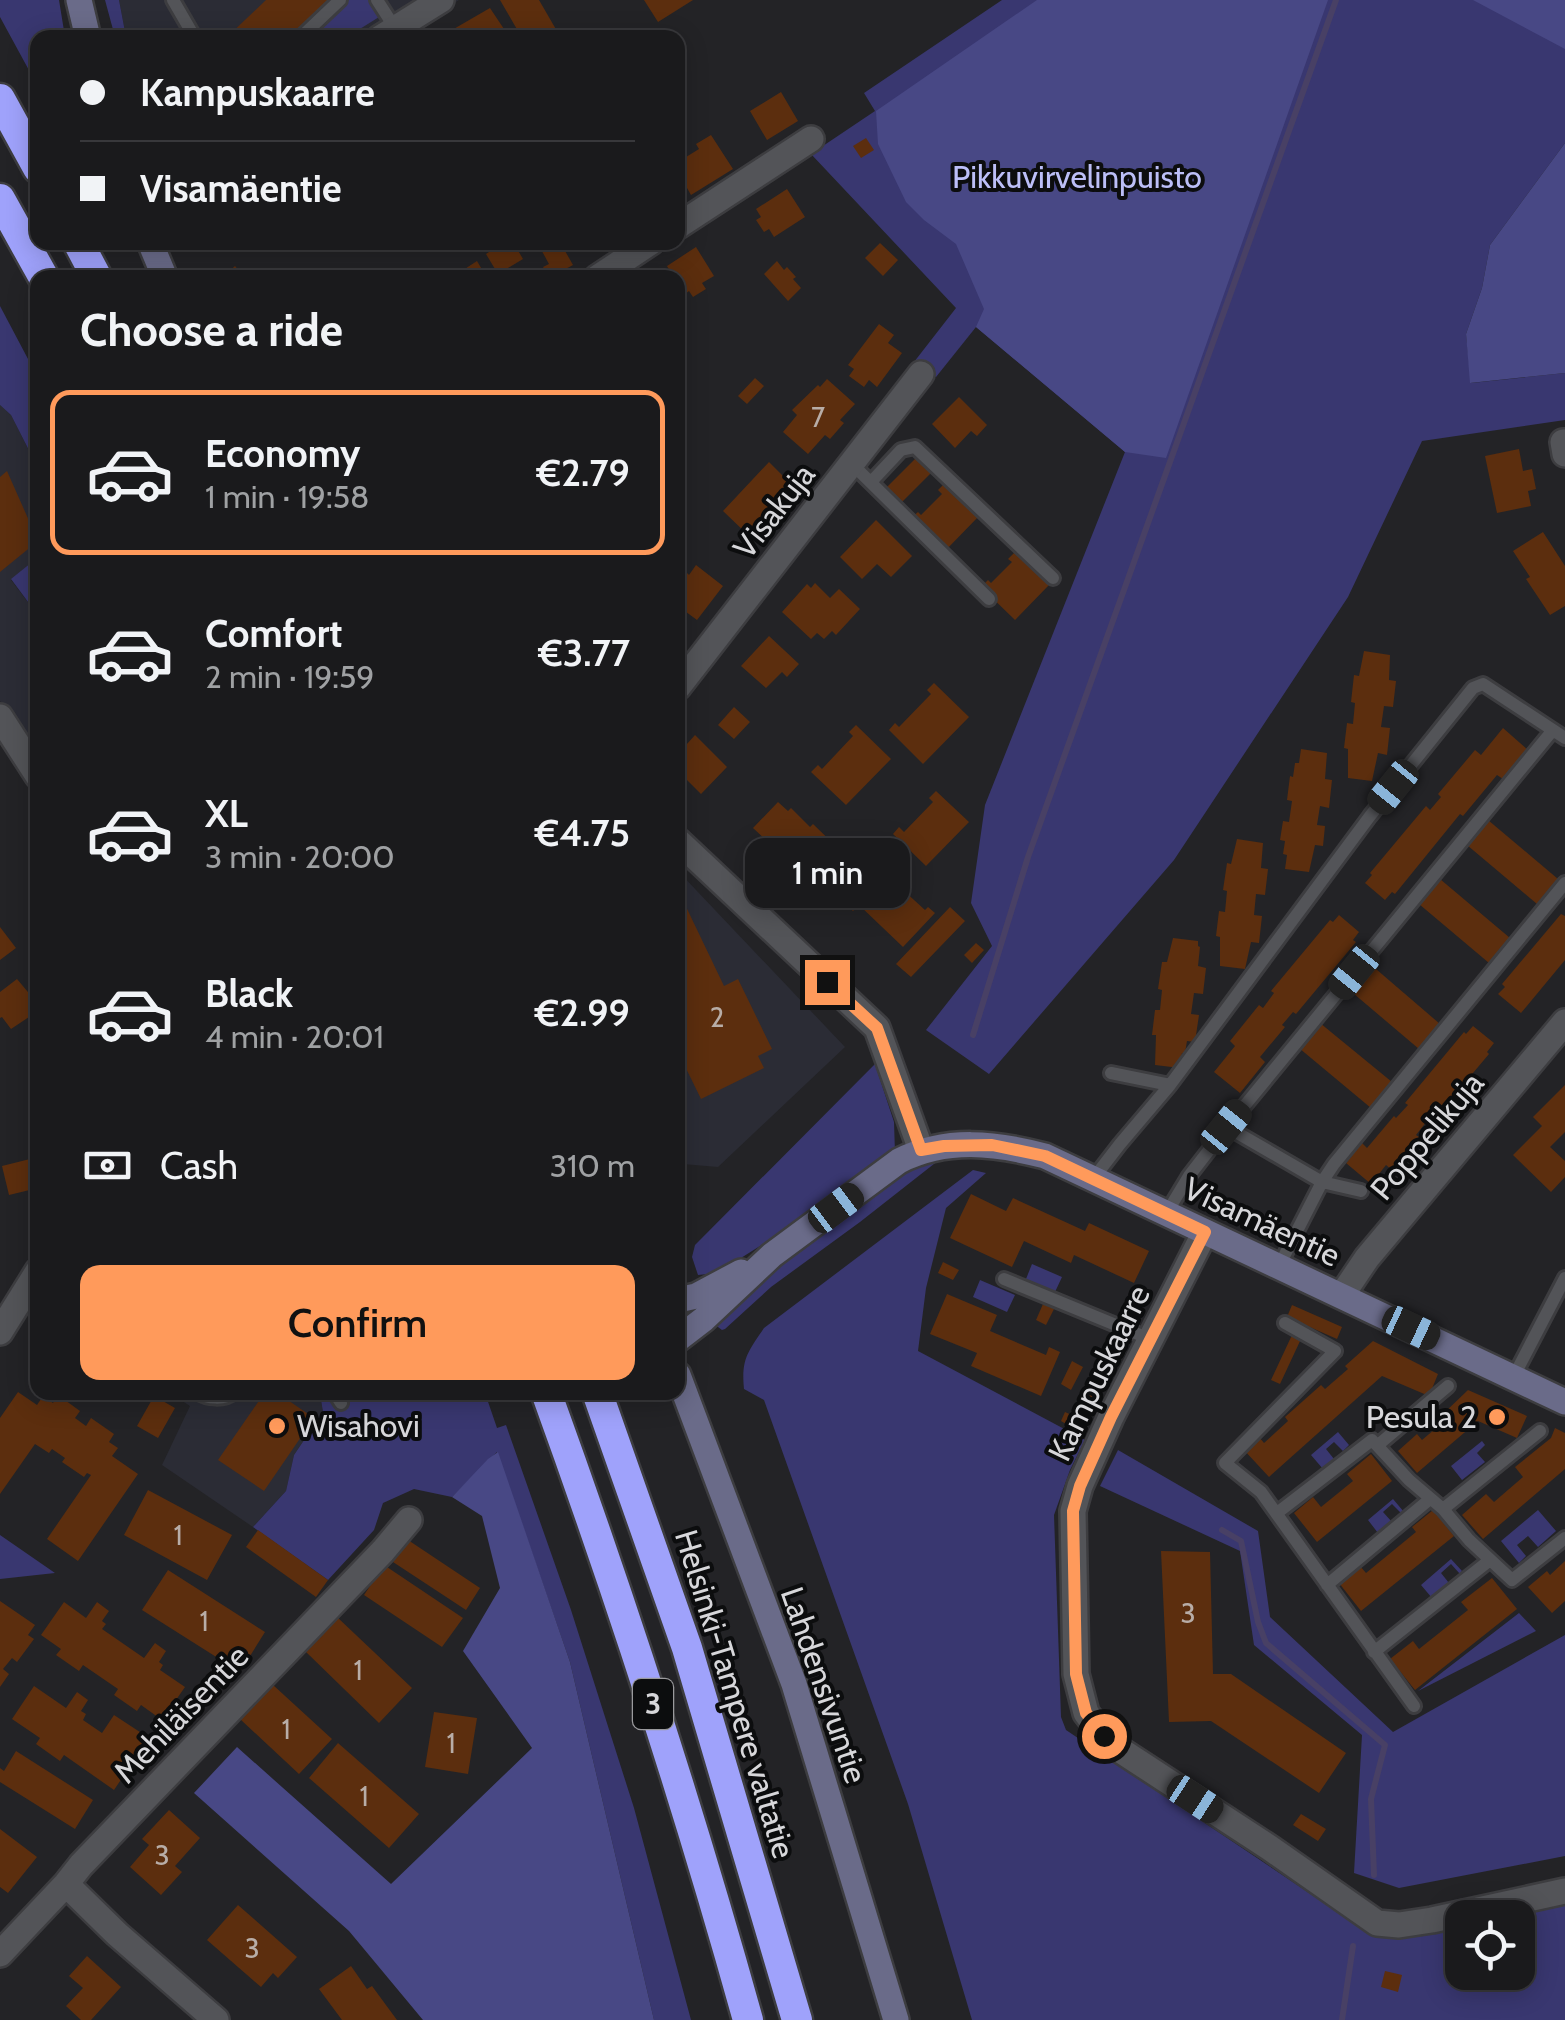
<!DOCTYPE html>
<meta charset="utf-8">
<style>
body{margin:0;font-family:Cabin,sans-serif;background:#232325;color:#f1f3f6;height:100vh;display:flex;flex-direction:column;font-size:38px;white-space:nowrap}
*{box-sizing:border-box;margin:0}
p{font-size:32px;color:#9fa1a3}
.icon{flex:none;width:55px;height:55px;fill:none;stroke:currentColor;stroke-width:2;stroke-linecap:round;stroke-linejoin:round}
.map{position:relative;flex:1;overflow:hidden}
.details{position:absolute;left:30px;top:270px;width:655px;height:1130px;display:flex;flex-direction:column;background:#1a1a1c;border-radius:20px;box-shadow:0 5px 25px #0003,0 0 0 2px #38383b}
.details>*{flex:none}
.guide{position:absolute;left:30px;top:30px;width:655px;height:220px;border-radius:20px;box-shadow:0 5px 25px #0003,0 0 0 2px #38383b;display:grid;align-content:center;height:220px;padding:0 50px;background:#1a1a1c}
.buttons{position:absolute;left:1445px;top:1900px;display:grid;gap:20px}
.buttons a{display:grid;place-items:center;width:90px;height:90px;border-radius:20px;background:#1a1a1c;box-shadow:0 5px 25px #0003,0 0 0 2px #38383b;font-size:50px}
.end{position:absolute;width:45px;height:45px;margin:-22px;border:12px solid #ff9a5b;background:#111;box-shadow:0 0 0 5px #111}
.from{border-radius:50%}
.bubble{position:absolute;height:70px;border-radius:20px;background:#1a1a1c;box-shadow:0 5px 25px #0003,0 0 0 2px #38383b;font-size:32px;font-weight:600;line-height:70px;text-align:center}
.car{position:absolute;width:30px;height:60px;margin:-30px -15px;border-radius:12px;box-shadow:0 0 8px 2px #0007;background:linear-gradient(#222 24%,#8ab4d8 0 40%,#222 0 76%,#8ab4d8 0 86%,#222 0)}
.guide b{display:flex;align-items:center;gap:35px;height:95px;font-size:38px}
.guide b+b{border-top:2px solid #38383b}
.guide i{width:25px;height:25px;background:#f1f3f6}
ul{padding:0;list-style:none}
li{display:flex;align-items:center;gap:30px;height:165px;margin:0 20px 15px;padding:0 30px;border:5px solid transparent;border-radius:20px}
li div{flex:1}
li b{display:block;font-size:38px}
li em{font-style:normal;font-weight:600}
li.on{border-color:#ff9a5b}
li>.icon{width:90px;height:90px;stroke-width:1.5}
h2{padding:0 50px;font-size:45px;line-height:120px}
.pay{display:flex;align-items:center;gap:25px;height:110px;padding:0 50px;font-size:38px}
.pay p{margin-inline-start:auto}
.action{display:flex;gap:20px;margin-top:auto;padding:20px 50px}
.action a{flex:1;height:115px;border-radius:20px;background:#ff9a5b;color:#111;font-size:40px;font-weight:600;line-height:115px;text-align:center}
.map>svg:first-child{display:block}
.built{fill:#2b2c35}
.green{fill:#393770}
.forest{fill:#484885}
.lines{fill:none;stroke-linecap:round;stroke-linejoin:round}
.stream{stroke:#484065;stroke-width:6}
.building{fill:#5c2e0e}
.lane-casing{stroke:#3d3d40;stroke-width:18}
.street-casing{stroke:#3d3d40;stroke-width:30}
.secondary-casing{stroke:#3d3d40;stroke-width:30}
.highway-casing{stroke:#3d3d40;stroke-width:35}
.lane{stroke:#535458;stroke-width:12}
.street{stroke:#535458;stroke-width:25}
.secondary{stroke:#6a6b89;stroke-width:25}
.highway{stroke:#9fa2fb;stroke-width:30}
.route{stroke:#ff9a5b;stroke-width:12}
.poi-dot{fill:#ff9a5b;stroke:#0c0d0e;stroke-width:4}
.labels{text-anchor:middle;stroke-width:8;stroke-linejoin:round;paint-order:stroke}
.number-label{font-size:28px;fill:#b8ada7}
.shield{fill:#0c0d0e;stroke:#9a9a9d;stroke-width:2.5}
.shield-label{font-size:30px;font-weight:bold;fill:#d7d7da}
.park-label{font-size:32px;fill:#bcbff7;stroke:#0c0d0e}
.street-label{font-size:32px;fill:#d7d7da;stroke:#0c0d0e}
.poi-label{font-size:32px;fill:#d7d7da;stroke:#0c0d0e;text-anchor:end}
</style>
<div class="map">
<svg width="1565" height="2020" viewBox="0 0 1565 2020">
<rect width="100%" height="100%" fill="#232326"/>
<!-- built -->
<path class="built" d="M119 0H459L398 38 126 37Z
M0 405 11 415 37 466V558L11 580 37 614V750L0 701Z
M678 871 845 1047 718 1167 683 1164 678 1155Z
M170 1393H309L321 1400 323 1412 294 1455 286 1491 253 1527 162 1465 190 1406Z"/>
<!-- green -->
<path class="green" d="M0 0H59L65 37 38 38 37 85 0 17Z
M105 0H119L126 37H115Z
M346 0H369L379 17 347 37 314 38Z
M1002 0H1565V143L1490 245 1482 288 1466 334 1471 383 1565 373V420L1422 441 1348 597 1174 860 989 1074 926 1030 992 946 971 903 985 805 1125 452 976 327 936 377 914 362 956 308 811 154 875 111 864 93Z
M0 306 37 376V466L11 415 0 405Z
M37 558V614L11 579Z
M875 1064 894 1122 895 1153 824 1206 717 1273 698 1275 692 1257 695 1245Z
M939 1160 860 1222 771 1287 725 1329 722 1330 714 1324 733 1298 904 1170Z
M973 1170 986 1173 946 1208 926 1288 918 1351 1085 1440 1070 1470 1054 1515 1061 1717 1066 1730 1330 1907 1366 1926 1417 1936 1462 1923V1972H1518V1918L1489 1917 1565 1900V2020H972L908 1804 764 1400 744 1389C741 1359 748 1352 764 1328Z
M1032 1264 1062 1277 1055 1292 1026 1279Z
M980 1280 1015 1295 1007 1312 973 1297Z
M309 1393H485L497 1428 506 1425 571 1610 634 1808 691 2020H654L570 1662 497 1452 452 1497 414 1489 383 1503 374 1530 328 1580 253 1527 286 1491 294 1455 323 1412 321 1400Z
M1338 1432 1349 1445 1343 1451 1334 1442 1326 1449 1334 1459 1323 1469 1311 1455Z
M1482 1441 1485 1445 1477 1453 1485 1462 1462 1480 1451 1466Z
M1118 1450 1258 1531 1270 1617 1393 1732 1565 1635V1856L1399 1888 1354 1873 1362 1735 1254 1645 1240 1551 1100 1486Z
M1393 1499 1404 1512 1402 1514 1392 1504 1383 1512 1392 1522 1378 1533 1368 1520Z
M1538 1510 1556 1531 1538 1547 1528 1536 1517 1545 1526 1556 1519 1563 1501 1541Z
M0 1535 55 1573 0 1579Z
M1451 1559 1462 1571 1460 1574 1451 1564 1441 1573 1449 1583 1432 1598 1421 1585Z
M1519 1613 1536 1631 1418 1691Z"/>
<!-- forest -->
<path class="forest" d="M1037 0H1328L1166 458 1125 452 976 327 984 309 956 244 924 220 906 202 878 144 876 111Z
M1473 0H1565V49Z
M1565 143V373L1470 383 1466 334 1482 288 1490 245Z
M498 1452 570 1662 654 2020H423L349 1931 194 1793 237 1747 391 1884 532 1748 463 1651 500 1588 482 1516 452 1497 488 1459Z"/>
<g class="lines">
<!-- stream -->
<path class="stream" d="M973 1035 1028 857 1336 0
M1222 1530 1241 1541 1258 1622 1266 1643 1385 1745 1371 1799 1374 1875
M1342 2020 1353 1946"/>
</g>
<!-- building -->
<path class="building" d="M266 0H329L289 38H226Z
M500 0H539L561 38H522Z
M644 0H693L658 22Z
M490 8 510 38H447L445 34Z
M781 92 798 121 767 140 750 111Z
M711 135 733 169 691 195 678 172V162L699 149 696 144Z
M866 138 874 150 861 158 853 146Z
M787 189 805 217 774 237 769 229 764 232 756 220 761 217 756 209Z
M504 242H513L523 259 498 274 486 254Z
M537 242H560L573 265 549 278 543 267 549 264Z
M880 243 898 260 883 276 865 258Z
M696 247 714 276 702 283 706 289 693 297 689 291 685 294 678 283V278H674L667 266Z
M477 261 487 278H451Z
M777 261 784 270 787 267 796 277 793 279 801 288 788 301 764 274Z
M235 266 245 278H222Z
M879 324 894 335 888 343 902 353 877 387 869 380 864 387 849 376 854 369 848 365Z
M755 378 764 386 747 404 738 396Z
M827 379 855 404 840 420 844 423 830 439 825 435 808 454 783 432 797 415 792 410 818 385 820 387Z
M959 397 987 425 977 436 971 431 955 448 932 424Z
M1519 449 1523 471 1532 469 1536 489 1528 491 1531 506 1497 513 1485 456Z
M918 456 933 471 898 506 883 491Z
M769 462 794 487 748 535 723 511Z
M7 471 38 541 0 572V477Z
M945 483 979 516 945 551 911 518 918 512 921 515 942 494 938 490Z
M876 520 912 556 891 577 877 564 862 579 840 557Z
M1543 532 1565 566V606L1550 615 1526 579 1530 577 1513 551Z
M1015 552 1049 585 1015 620 981 587 988 580 991 583 1012 562 1008 559Z
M696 565 723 586 697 620 678 606V589L681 584 678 580 685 571 689 575Z
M815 583 830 598 839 589 860 609 836 635 832 631 824 639 817 633 811 639 782 612 807 584 811 588Z
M769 636 799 664 787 677 782 672 766 688 741 666Z
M1364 651 1390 655 1389 680 1396 681 1393 707 1384 706 1381 727 1390 728 1387 755 1378 753 1372 781 1348 778V749L1344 748 1347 723 1353 724 1355 703 1351 702 1354 675 1359 676Z
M934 683 969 717 923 764 889 730 895 723 899 727 931 694 927 690Z
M734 707 750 722 734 739 718 725Z
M856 725 891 759 846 805 811 772 818 765 822 769 853 736 849 732Z
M1503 728 1528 750 1503 779 1497 775 1463 816 1460 814 1395 894 1392 892 1385 900 1365 883 1372 875 1370 873 1426 806 1430 810 1441 797 1438 794 1475 750 1481 755Z
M695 735 727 767 701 794 678 771V754Z
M1301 749 1327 753 1325 779 1332 780 1329 808 1320 806 1317 825 1325 826 1323 846 1315 845 1309 872 1285 869 1287 855 1283 854 1285 841 1280 840 1283 821 1289 822 1292 801 1287 800 1290 776 1293 777 1295 763H1299Z
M936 791 969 822 926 866 893 834 899 827 904 832 933 802 929 798Z
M778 802 788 811 791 808 810 827 813 824 844 854 847 851 878 881 889 869 895 875 891 879 925 910 928 907 935 913 903 947 859 905 853 911 821 882 818 885 788 857 786 859 753 828Z
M1488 820 1558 879 1537 904 1467 845Z
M1237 839 1263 843 1261 868 1268 869 1265 895 1256 894 1254 915 1262 916 1259 943 1251 942 1245 969 1220 966V937L1216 936 1219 911 1225 912 1227 891 1223 890 1227 863 1231 864Z
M1440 879 1510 938 1489 963 1419 904Z
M678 890 724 986 738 979 772 1049 758 1056 764 1068 701 1099 678 1052Z
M950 907 965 921 911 977 896 964Z
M1561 914 1565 916V960L1521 1013 1498 994 1505 987 1502 984Z
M1339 915 1359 932 1353 940 1356 942 1296 1014 1293 1012 1282 1025 1285 1027 1260 1057 1265 1062 1240 1093 1214 1072 1235 1046 1230 1041 1259 1005 1263 1008 1274 993 1271 991 1330 920 1333 922Z
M0 927 16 948 0 960Z
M1173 938 1198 941V946L1200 947 1198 966 1206 968 1203 994 1194 993 1191 1014 1199 1015 1195 1042 1187 1041 1185 1053H1182L1180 1068 1155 1065 1156 1035H1152L1155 1010H1160L1162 990 1158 989 1162 962H1167Z
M976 943 984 950 972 963 964 955Z
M1369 963 1440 1024 1419 1049 1347 988Z
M17 979 38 1004V1011L11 1029 2 1017 0 1018V992Z
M1320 1023 1392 1082 1371 1108 1299 1048Z
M1473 1026 1494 1043 1487 1052 1489 1054 1430 1124 1427 1121 1416 1135 1419 1137 1392 1170 1386 1165 1371 1184 1346 1163 1362 1143 1367 1148 1394 1116 1396 1118 1408 1105 1405 1103 1464 1032 1466 1034Z
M1565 1085V1132L1550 1147 1565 1161V1177L1551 1192 1513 1155 1542 1126 1533 1117Z
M38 1150V1188L9 1195 2 1166 30 1159 29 1153Z
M971 1194 1006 1211 1013 1198 1085 1231 1089 1223 1149 1251 1134 1283 1074 1255 1071 1263 1024 1241 1012 1267 950 1238Z
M943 1262 959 1270 953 1280 938 1273Z
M947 1294 997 1315 990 1331 1046 1355 1049 1347 1060 1352 1041 1396 971 1366 977 1353 930 1334Z
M1043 1304 1054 1309 1046 1325 1036 1320Z
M1292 1305 1342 1327 1337 1339 1287 1317Z
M1292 1335 1301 1339 1280 1384 1271 1380Z
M1373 1341 1438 1374 1429 1396 1382 1376 1269 1477 1244 1450 1259 1437 1264 1443 1288 1421 1285 1417 1321 1385 1325 1389 1348 1369 1345 1366Z
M1072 1361 1083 1367 1071 1390 1061 1384Z
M1086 1386 1095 1391 1088 1405 1079 1400Z
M1468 1390 1527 1416 1517 1438 1478 1421 1417 1473 1398 1451 1417 1434 1422 1440 1448 1418 1444 1413Z
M18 1392 37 1405 43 1396 53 1403 58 1395 80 1411 75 1418 86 1426 91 1418 114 1434 109 1442 118 1448 112 1456 138 1474 78 1561 47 1539 91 1475 87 1473 84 1477 62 1462 65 1458 52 1449 49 1453 35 1444 0 1494V1418Z
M265 1392H276L314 1418 264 1491 218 1460Z
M154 1396 175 1408 158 1438 137 1426Z
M1065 1412 1076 1417 1071 1427 1061 1421Z
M1555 1428 1565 1433V1469L1483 1539 1462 1515 1486 1494 1494 1502 1523 1477 1515 1467 1551 1438Z
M1371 1454 1392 1481 1317 1542 1294 1513 1313 1497 1321 1507 1353 1481 1347 1474Z
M148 1490 232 1535 207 1580 124 1535Z
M1433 1510 1454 1536 1361 1611 1339 1583 1360 1566 1366 1573 1416 1532 1412 1527Z
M258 1530 328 1580 316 1597 246 1547Z
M408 1540 480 1588 466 1610 393 1562Z
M1161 1551 1210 1552 1213 1674H1231L1346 1753 1319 1793 1211 1721 1169 1722Z
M1565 1561V1601L1552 1613 1528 1587 1547 1571 1550 1575Z
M384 1565 463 1618 442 1647 364 1595Z
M168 1570 265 1632 240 1672 142 1610Z
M1492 1578 1517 1609 1415 1690 1390 1659 1413 1641 1419 1649 1468 1610 1461 1602Z
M0 1601 35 1625 28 1635 34 1639 17 1662 12 1658 3 1669 9 1674 0 1687Z
M64 1602 86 1618 97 1602 109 1611 102 1621 106 1624 102 1629 144 1658 155 1643 166 1651 159 1662 163 1665 160 1670 185 1687 162 1720 141 1705 137 1711 114 1695 118 1689 83 1665 79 1671 56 1655 61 1649 41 1635Z
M337 1617 412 1688 379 1723 305 1651Z
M272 1684 332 1739 299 1774 240 1719Z
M34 1686 66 1708 77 1692 88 1700 81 1711 86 1714 83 1720 102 1733 114 1715 149 1738 114 1790 64 1755 60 1761 36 1744 40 1738 12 1719Z
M434 1712 477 1718 468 1774 425 1767Z
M338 1743 419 1814 389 1848 309 1778Z
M16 1751 93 1800 75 1829 0 1782V1768L4 1771Z
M169 1810 200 1838 175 1866 182 1872 161 1895 130 1867 149 1845 142 1839Z
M1301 1814 1326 1829 1318 1841 1293 1825Z
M0 1829 37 1857 8 1893 0 1887Z
M238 1905 297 1957 278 1978 273 1973 261 1987 207 1940Z
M87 1956 121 1987 91 2020H81L66 2006 83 1988 69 1976Z
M351 1966 367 1989 372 1986 397 2020H342L319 1989Z
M1385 1971 1402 1975 1398 1992 1381 1987Z"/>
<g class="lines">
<!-- lane casing -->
<g class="lane-casing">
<path id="lane" d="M173 0 195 38
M377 0 395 28
M300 38 340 0
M852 464 989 599
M871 482 901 450 915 447 1053 578
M1170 1085 1370 816 1473 688 1483 684 1565 738
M1227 1127 1553 730
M1093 1179 1120 1144 1170 1085 1111 1073
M1361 1191 1322 1182 1334 1164 1565 883
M1166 1214 1189 1176 1227 1127 1322 1182 1279 1266
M1004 1279 1150 1339
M1285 1323 1335 1351 1225 1463 1261 1492 1414 1706
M1514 1376 1565 1278
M197 1392C207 1399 225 1400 234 1392
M334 1392 341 1403
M1378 1445 1448 1386
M1443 1509 1540 1431
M1277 1513 1372 1440 1409 1480 1443 1509 1469 1540 1512 1580 1565 1538
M1327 1585 1430 1499
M1374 1652 1490 1560"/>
</g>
<!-- street casing -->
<g class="street-casing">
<path id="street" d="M380 38 441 0
M678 226 811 139
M597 278 651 242
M1563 442 1565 454
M678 687 921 374
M0 717 38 776
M678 841 877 1028 921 1150
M1205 1232 1111 1417 1080 1486 1073 1511 1076 1674 1086 1713 1104 1736 1117 1748 1270 1848 1377 1923 1399 1925 1432 1920 1565 1891
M1342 1295 1367 1258 1565 1022
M0 1332 38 1271
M66 1884 117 1934 216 2020
M0 1954 66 1884 81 1865 383 1551 409 1520"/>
</g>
<!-- secondary casing -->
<g class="secondary-casing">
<path id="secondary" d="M79 0 88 38
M150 242 165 278
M678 1300 696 1296 741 1272
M678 1339 704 1319 772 1255 899 1161C947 1137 995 1143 1045 1156L1565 1402
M678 1375 794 1684 896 2020"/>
</g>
<!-- highway casing -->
<g class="highway-casing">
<path id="highway" d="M0 99 38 168
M0 199 44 278
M78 242 97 278
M546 1392C621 1599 689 1808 748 2020
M597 1392 687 1648 797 2020"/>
</g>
<!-- lane -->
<use href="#lane" class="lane"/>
<!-- street -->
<use href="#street" class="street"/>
<!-- secondary -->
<use href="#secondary" class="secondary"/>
<!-- highway -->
<use href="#highway" class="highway"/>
</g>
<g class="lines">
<!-- route -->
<path class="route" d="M827 982 877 1028 921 1150 944 1146 992 1145 1045 1156 1205 1232 1111 1417 1080 1486 1073 1511 1076 1674 1086 1713 1104 1736"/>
</g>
<!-- markers -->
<g class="poi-dot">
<circle cx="1497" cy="1417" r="10"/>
<circle cx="277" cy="1426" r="10"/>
</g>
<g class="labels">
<!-- number labels -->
<g class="number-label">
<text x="818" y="427">7</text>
<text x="717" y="1027">2</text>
<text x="178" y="1545">1</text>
<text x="1188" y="1623">3</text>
<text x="204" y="1631">1</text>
<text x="358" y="1680">1</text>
<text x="286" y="1739">1</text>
<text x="451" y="1753">1</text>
<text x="364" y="1806">1</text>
<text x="162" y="1865">3</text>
<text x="252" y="1958">3</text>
</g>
<!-- shield labels -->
<rect class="shield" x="633" y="1679" width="40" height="50" rx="8"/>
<g class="shield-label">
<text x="653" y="1714">3</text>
</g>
<!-- park labels -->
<g class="park-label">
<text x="1077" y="188">Pikkuvirvelinpuisto</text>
</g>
<!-- street labels -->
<g class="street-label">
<text transform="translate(774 511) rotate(-52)" y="11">Visakuja</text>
<text transform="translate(1427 1136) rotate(-50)" y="11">Poppelikuja</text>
<text transform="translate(1262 1222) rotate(25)" y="11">Visamäentie</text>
<text transform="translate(1099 1373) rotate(-64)" y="11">Kampuskaarre</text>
<text transform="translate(824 1685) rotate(71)" y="11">Lahdensivuntie</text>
<text transform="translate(735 1694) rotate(73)" y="11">Helsinki-Tampere valtatie</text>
<text transform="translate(181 1714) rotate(-46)" y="11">Mehiläisentie</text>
</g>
<!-- poi labels -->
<g class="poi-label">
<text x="1477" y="1428">Pesula 2</text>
<text x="297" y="1437" text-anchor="start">Wisahovi</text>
</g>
</g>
</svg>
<div class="buttons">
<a><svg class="icon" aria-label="locate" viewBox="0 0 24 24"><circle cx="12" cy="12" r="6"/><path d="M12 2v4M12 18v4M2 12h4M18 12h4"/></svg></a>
</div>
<i class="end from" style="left:1104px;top:1736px"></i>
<i class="end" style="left:827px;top:982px"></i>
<div class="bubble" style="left:745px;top:838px;width:165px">1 min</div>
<i class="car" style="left:1393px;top:787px;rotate:219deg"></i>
<i class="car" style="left:1354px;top:972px;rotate:219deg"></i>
<i class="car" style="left:1226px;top:1127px;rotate:39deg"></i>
<i class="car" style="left:836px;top:1208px;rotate:53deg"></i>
<i class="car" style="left:1411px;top:1328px;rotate:115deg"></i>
<i class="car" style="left:1195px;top:1799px;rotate:123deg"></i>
<div class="guide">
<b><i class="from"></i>Kampuskaarre</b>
<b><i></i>Visamäentie</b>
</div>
<section class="details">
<h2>Choose a ride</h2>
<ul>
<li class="on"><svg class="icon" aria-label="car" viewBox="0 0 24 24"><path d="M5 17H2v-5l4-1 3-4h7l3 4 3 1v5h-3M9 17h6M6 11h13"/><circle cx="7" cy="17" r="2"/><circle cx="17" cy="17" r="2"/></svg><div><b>Economy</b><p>1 min · 19:58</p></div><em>€2.79</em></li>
<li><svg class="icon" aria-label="car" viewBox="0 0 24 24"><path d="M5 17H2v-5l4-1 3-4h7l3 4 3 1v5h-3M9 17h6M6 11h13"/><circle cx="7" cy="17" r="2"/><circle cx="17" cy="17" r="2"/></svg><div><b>Comfort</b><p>2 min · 19:59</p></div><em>€3.77</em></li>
<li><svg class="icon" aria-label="car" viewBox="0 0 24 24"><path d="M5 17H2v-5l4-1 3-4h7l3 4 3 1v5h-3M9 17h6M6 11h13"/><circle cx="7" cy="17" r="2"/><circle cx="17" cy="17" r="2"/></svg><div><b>XL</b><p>3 min · 20:00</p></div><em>€4.75</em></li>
<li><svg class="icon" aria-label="car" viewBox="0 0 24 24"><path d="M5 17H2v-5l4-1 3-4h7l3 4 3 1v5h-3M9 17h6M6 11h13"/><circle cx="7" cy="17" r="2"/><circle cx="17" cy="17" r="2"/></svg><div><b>Black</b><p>4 min · 20:01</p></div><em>€2.99</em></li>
</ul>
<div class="pay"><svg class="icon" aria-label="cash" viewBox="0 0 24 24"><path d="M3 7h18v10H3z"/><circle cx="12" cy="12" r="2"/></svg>Cash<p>310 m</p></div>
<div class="action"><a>Confirm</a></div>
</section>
</div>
